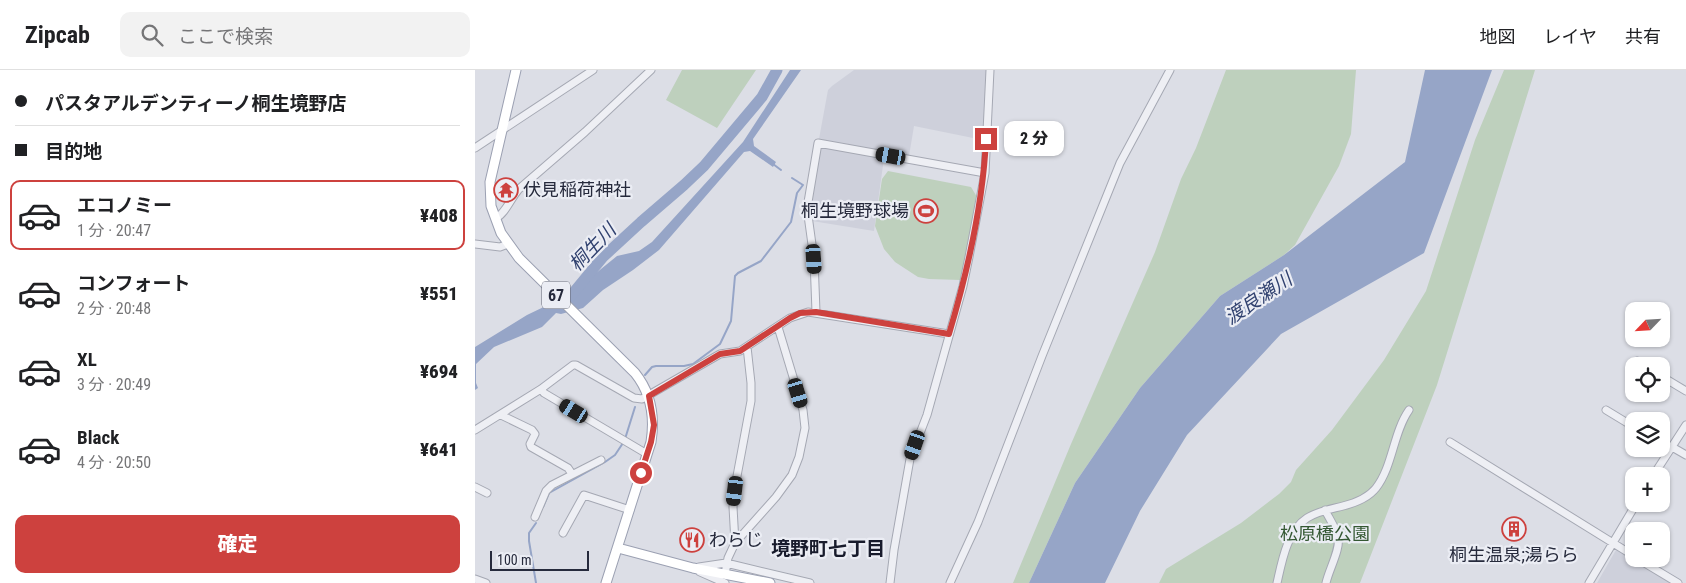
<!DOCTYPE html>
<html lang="ja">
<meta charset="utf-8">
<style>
body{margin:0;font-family:"Roboto Condensed","Noto Sans JP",sans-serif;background:#f2f2f2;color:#202124;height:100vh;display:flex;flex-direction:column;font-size:19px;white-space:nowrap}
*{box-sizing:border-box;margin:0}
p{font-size:16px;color:#757577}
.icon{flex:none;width:28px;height:28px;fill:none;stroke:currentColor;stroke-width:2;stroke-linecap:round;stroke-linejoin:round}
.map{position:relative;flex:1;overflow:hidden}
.sheet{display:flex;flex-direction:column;background:#fff;width:475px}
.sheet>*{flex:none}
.hud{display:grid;align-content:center;height:110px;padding:0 15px;background:#fff}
.needle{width:32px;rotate:245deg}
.tools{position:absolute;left:1150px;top:232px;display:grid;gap:10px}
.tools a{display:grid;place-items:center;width:45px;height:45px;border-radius:10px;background:#fff;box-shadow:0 1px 4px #0004;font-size:25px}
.scale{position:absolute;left:15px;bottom:12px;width:99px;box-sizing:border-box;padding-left:5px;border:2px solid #262a3c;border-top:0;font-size:14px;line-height:18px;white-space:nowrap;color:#262a3c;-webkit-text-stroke:4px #ebedf4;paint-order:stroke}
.end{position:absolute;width:22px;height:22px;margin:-11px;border:6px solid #cd413e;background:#fff;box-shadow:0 0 0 2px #fff}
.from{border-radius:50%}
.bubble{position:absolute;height:35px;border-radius:10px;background:#fff;box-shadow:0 1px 4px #0004;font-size:16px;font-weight:800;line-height:35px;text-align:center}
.car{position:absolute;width:15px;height:30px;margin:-15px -8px;border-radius:6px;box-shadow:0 0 4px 1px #0007;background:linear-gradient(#222 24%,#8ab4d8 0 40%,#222 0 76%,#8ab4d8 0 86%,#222 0)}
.hud b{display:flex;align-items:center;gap:18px;height:48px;font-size:19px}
.hud b+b{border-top:1px solid #e0e0e0}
.hud i{width:12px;height:12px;background:#202124}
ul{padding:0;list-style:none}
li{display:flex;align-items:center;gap:15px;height:70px;margin:0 10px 8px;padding:0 5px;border:2px solid transparent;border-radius:10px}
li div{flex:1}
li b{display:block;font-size:19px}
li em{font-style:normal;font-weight:800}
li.on{border-color:#cd413e}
li>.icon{width:45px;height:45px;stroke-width:1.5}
.action{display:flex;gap:10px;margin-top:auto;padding:10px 15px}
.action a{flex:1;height:58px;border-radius:10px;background:#cd413e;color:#fff;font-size:20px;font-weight:800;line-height:58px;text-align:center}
header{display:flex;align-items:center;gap:30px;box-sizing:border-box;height:70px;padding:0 25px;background:#fff;border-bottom:1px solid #e0e0e0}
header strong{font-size:24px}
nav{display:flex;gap:28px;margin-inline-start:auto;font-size:18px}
.search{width:350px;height:45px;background:#f2f2f2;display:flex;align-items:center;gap:12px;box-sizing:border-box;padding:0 18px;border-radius:10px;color:#757577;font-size:19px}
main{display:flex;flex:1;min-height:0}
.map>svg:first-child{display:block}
.built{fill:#ced0db}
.green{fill:#bed0bd}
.water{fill:#96a5c7}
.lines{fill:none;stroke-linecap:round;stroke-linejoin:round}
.stream{stroke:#96a5c7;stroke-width:2}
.river{stroke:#96a5c7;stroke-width:11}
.minor-casing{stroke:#a5a8b3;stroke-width:9}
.major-casing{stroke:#9ba0b2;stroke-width:11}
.minor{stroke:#eeeff4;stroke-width:7}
.major{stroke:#fff;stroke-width:9}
.route{stroke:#cd413e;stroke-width:6}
.labels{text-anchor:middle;stroke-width:4.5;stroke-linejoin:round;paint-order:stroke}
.shield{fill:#ebedf4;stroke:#616473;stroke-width:1}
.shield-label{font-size:16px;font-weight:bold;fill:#262a3c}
.poi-label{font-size:18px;fill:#262a3c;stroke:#ebedf4;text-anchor:start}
.park-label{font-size:18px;fill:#345833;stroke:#ebedf4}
.water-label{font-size:19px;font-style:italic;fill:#30416f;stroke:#ebedf4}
.neighbourhood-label{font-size:19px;font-weight:bold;fill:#181b2c;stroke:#ebedf4}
</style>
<header>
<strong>Zipcab</strong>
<div class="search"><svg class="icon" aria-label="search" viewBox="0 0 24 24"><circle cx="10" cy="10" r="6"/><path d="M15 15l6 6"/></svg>ここで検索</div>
<nav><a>地図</a><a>レイヤ</a><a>共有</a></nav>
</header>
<main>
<section class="sheet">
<div class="hud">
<b><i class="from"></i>パスタアルデンティーノ桐生境野店</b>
<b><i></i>目的地</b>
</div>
<ul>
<li class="on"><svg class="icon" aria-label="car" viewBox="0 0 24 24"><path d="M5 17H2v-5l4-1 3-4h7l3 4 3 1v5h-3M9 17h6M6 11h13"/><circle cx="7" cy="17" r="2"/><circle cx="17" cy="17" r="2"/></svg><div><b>エコノミー</b><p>1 分 · 20:47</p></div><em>¥408</em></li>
<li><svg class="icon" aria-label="car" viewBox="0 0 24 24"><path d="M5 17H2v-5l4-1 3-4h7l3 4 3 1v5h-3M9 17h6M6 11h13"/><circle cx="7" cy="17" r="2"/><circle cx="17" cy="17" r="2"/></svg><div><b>コンフォート</b><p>2 分 · 20:48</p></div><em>¥551</em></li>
<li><svg class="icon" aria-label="car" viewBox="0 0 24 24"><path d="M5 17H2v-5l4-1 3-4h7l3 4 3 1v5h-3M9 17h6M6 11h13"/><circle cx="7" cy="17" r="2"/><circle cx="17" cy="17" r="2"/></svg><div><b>XL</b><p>3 分 · 20:49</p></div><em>¥694</em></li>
<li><svg class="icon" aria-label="car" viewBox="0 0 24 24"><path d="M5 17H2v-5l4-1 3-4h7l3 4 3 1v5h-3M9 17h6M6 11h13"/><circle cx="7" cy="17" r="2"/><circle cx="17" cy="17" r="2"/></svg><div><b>Black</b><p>4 分 · 20:50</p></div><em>¥641</em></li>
</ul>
<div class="action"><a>確定</a></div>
</section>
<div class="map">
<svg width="1211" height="513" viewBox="0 0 1211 513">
<rect width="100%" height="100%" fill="#dcdee6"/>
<!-- built -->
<path class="built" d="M379 0H512L508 70 439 56 434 86 344 69 353 20 357 16Z
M347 77 409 88 399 161 337 151 335 136 345 78Z
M1141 480H1146L1200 513H1122Z"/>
<!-- green -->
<path class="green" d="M207 0H281L242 58 191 30Z
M751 0H881L876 64 864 96 820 175 809 185 745 226 665 318 600 413 554 513H538L596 374 680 182 706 109 721 78Z
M1029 0H1060L962 315 885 513H684L691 499 766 453 804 424 816 412 821 400 857 360 909 290 951 221 1000 70Z
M413 101 496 117 502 127 486 210 454 209 443 207 420 192 409 179 400 156 407 109Z"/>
<!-- water -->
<path class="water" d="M315 0H326L278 69 279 76 301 92 298 97 275 81 269 82 184 180 158 200 128 220 108 238 86 244 81 243 67 257 19 277 1 294V313L3 318 0 320V277L52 245 77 233 91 218H94L99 221 142 186 164 181 177 172 268 72Z
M950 0H1017L949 183 806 264 712 365 665 441 630 513H554L600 413 665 318 745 226 809 185 930 92Z"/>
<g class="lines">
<!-- stream -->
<path class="stream" d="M298 94 306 100
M170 305 177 297 181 296H209L218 294 245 274 256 251 260 206 263 203 286 191 316 152 322 123 328 115 317 108
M150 369 160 337
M68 437 74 423 130 392 140 385 148 373
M61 453 54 463V471L61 513"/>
<!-- river -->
<path class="river" d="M94 228 128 187 166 152 209 115 229 96 287 27 302 0"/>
<!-- minor casing -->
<g class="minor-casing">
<path id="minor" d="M0 78 118 0
M21 148C30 144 36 128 44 119L110 62 176 0
M0 174 25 177 33 174
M341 242 339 189 332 138 343 73 510 103
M1162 291 1171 296
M1186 306 1211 321
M66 319 69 323 172 384
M1131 340 1159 357
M26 345 57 360 60 364 55 374 56 377 93 398 97 404
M0 360 66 319 98 295H101L159 328 167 329 245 284 265 281 315 248 333 242 474 264
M975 372 1159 486
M1186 373 1196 379
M1197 377 1211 385
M1178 406 1211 355
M0 417 12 423
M850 440C854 448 860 457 863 466 866 479 854 499 851 513
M60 447 71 421 77 415 126 390
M88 463 109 425 155 440
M260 473 258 437 262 406 276 331V313L272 277
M1163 489 1203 513
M224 497 251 493 335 513
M225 502 250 513
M250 504 253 488 260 473 301 427 317 405 324 387 330 358 328 340 303 257
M0 509 11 513
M415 513 419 480 435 389 452 345 488 216 494 187 510 103 515 0
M475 513 503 452 567 286 645 93 695 0
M802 513C807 491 812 461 832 448 843 441 856 439 868 436 880 433 893 428 901 418 918 396 918 363 934 340
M1114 513 1161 434"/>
</g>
<!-- major casing -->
<g class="major-casing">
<path id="major" d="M41 0 15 112 16 136 26 163 44 188 160 303C176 323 180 347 176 372L131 513
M143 478 218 498 295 513"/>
</g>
<!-- minor -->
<use href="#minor" class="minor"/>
<!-- major -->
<use href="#major" class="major"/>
</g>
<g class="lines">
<!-- route -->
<path class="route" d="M166 403 176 372 179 355 174 326 245 284 265 281 315 248 325 243 341 242 474 264C493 200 508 135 511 69"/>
</g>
<!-- icons -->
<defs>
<g id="temple-ring" transform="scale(1.25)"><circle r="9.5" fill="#ebedf4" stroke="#cd413e" stroke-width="1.5"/><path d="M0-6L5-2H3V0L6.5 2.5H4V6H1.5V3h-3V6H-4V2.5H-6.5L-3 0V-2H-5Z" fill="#cd413e"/></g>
<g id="stadium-ring" transform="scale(1.25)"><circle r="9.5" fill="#ebedf4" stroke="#cd413e" stroke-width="1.5"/><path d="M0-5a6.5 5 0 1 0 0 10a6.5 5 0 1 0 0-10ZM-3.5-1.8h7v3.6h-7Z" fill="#cd413e"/></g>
<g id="building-ring" transform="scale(1.25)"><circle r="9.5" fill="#ebedf4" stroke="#cd413e" stroke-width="1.5"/><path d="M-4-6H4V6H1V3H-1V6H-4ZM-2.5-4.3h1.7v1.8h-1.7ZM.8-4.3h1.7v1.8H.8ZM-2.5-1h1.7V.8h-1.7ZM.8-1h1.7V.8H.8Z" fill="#cd413e"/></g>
<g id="restaurant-ring" transform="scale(1.25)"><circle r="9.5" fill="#ebedf4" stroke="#cd413e" stroke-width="1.5"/><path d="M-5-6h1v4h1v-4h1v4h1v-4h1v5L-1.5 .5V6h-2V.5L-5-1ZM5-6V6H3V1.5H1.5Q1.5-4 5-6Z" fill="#cd413e"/></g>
</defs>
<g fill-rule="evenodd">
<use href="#temple-ring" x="31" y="120"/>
<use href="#stadium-ring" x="451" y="141"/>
<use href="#building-ring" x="1039" y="459"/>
<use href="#restaurant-ring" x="217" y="470"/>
</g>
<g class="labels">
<!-- shield labels -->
<rect class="shield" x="67" y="211.5" width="28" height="27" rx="4"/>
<g class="shield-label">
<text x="81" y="231">67</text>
</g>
<!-- poi labels -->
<g class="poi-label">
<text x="48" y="126">伏見稲荷神社</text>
<text x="434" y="147" text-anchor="end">桐生境野球場</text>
<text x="234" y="476">わらじ</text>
<text x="1039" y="491" text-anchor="middle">桐生温泉;湯らら</text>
</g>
<!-- park labels -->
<g class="park-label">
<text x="850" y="470">松原橋公園</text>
</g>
<!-- water labels -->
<g class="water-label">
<text transform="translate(117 177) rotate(-46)" y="7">桐生川</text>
<text transform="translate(783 228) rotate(-34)" y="7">渡良瀬川</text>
</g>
<!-- neighbourhood labels -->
<g class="neighbourhood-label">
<text x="353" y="485">境野町七丁目</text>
</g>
</g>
</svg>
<div class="tools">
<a><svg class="needle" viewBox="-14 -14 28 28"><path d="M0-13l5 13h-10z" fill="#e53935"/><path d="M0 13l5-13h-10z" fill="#757577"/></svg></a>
<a><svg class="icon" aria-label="locate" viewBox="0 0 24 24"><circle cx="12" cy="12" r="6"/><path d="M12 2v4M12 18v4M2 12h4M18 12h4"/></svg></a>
<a><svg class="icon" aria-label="layers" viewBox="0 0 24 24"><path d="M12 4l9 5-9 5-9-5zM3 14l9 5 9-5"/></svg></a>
<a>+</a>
<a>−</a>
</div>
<div class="scale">100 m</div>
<i class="end from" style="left:166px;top:403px"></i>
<i class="end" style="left:511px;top:69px"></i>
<div class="bubble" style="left:529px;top:51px;width:60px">2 分</div>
<i class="car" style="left:416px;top:86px;rotate:280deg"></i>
<i class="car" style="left:339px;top:189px;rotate:176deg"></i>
<i class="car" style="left:323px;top:323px;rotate:163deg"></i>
<i class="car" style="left:99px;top:341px;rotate:301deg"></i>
<i class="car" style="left:440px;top:375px;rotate:199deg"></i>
<i class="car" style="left:260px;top:421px;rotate:187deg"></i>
</div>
</main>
